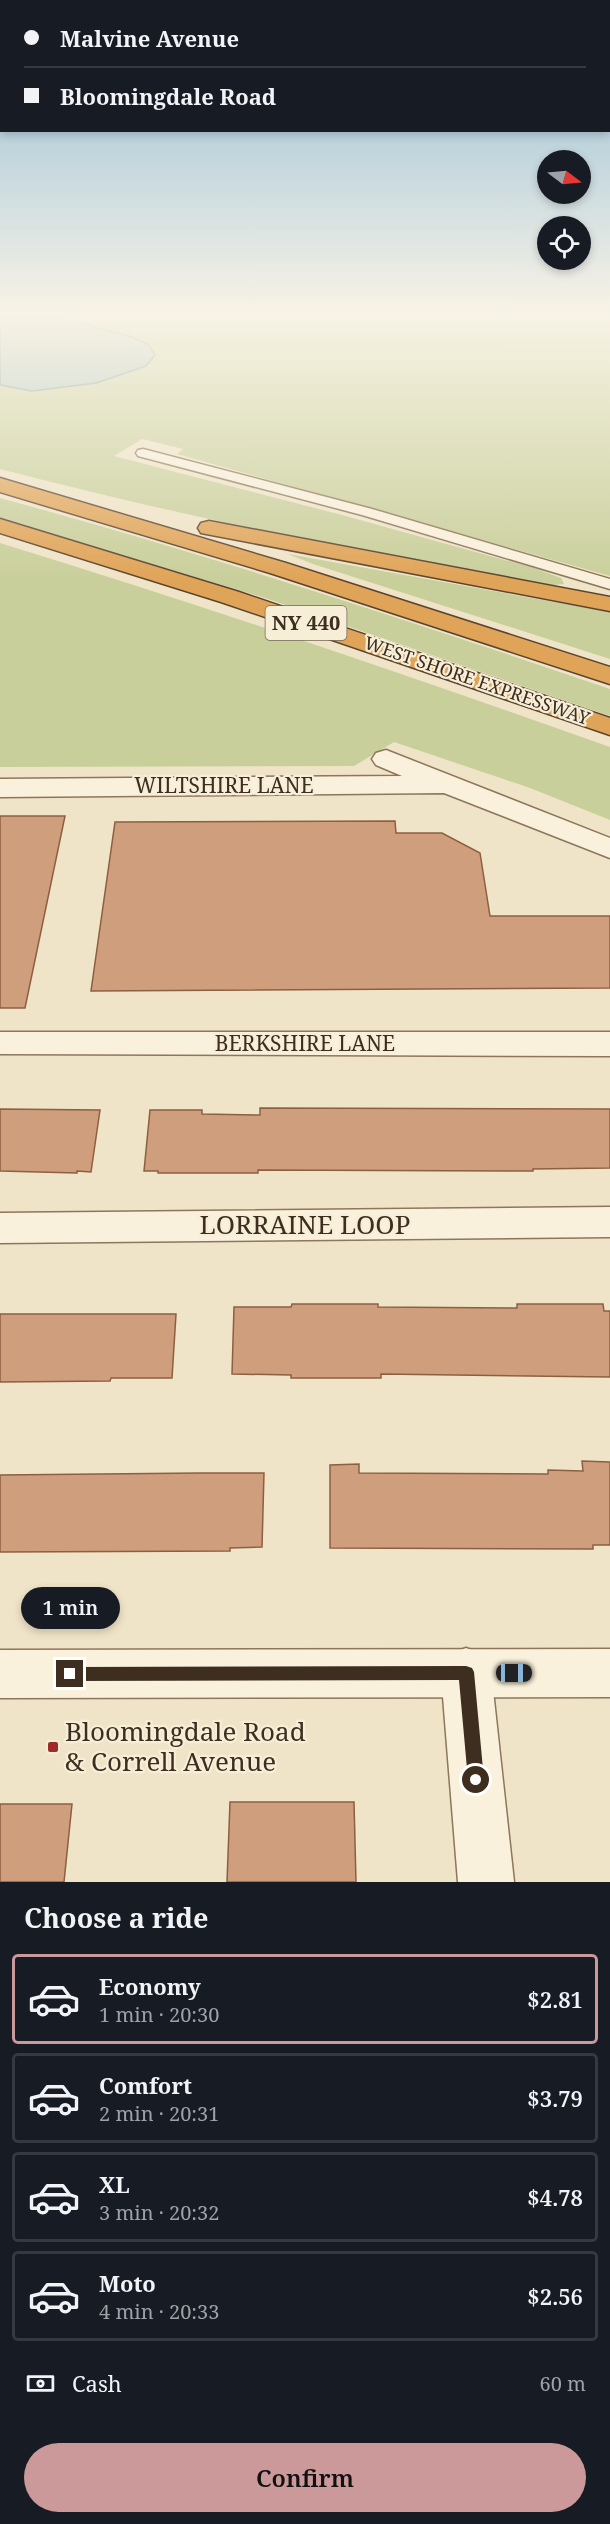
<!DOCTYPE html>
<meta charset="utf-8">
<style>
body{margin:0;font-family:"Noto Serif",serif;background:#242831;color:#f1f3f6;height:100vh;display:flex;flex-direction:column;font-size:22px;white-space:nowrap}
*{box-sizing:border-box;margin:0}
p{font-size:20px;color:#9ea1a6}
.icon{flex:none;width:33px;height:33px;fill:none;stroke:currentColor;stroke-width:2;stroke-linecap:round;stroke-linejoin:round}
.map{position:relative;height:1882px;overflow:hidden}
.panel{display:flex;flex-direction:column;background:#171b24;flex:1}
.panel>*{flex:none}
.banner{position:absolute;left:0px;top:0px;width:610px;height:132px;box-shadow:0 3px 9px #0003;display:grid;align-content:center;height:132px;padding:0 24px;background:#171b24}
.needle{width:39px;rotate:106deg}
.controls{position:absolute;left:537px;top:150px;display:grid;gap:12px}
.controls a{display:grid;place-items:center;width:54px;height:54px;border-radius:50%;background:#171b24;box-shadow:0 3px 9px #0003;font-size:30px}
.end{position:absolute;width:27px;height:27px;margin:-14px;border:8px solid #3d2e20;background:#fff;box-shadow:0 0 0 3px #fff}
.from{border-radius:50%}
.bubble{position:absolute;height:42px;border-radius:21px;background:#171b24;box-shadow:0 3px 9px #0003;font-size:20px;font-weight:600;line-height:42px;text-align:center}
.car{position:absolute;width:18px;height:36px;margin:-18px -9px;border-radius:8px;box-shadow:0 0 4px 2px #0007;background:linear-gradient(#222 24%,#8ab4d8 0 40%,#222 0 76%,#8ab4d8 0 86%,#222 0)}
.banner b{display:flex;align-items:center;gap:21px;height:57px;font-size:22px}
.banner b+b{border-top:2px solid #363941}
.banner i{width:15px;height:15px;background:#f1f3f6}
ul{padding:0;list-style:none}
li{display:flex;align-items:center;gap:18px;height:90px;margin:0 12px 9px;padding:0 12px;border:3px solid #363941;border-radius:6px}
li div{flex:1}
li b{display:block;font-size:22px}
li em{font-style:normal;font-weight:600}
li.active{border-color:#cc999b}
li>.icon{width:54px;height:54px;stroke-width:1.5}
h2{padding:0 24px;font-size:27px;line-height:72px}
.pay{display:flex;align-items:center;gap:15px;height:66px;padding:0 24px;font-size:22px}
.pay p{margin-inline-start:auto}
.primary-button{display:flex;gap:12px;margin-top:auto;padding:12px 24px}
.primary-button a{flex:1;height:69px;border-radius:36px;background:#cc999b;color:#111;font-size:24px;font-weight:600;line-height:69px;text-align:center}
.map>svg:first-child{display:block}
.green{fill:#c9cf9b}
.water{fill:#a9c4bc;stroke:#6f938a;stroke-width:1.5}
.building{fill:#cf9f7d;stroke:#8d5f41;stroke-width:1.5}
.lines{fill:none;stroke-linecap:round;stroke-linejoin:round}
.service-casing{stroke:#8d765c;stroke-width:3}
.minor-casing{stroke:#8d765c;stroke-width:3}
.tertiary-casing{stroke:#8d765c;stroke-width:3}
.motorway-casing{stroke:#5b4430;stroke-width:3}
.service{fill:#faf1dc;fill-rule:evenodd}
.minor{fill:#faf1dc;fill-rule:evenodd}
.tertiary{fill:#faf1dc;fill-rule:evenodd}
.motorway{fill:#e0a458;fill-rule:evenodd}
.route{fill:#3d2e20}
.poi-dot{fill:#9e2a2b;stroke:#f7eed8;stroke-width:2}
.labels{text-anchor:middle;stroke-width:4.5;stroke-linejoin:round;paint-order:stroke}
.far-street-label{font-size:18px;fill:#3d2e20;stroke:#f7eed8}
.shield{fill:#f7eed8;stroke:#756857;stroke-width:1.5}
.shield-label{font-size:20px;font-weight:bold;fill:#3d2e20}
.street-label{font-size:21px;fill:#3d2e20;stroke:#f7eed8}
.near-street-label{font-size:26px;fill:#3d2e20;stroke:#f7eed8}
.near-poi-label{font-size:26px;fill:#3d2e20;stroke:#f7eed8;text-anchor:start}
</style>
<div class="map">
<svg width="610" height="1882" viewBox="0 0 610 1882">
<rect width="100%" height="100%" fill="#f0e4c8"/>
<!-- green -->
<path class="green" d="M0 316H610V576L177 454 183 449 142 439 114 456 342 515 534 568 561 578 564 584 554 585C368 555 182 516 0 469Z
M0 498C206 554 408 620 610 689V716L265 598 0 518Z
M0 543C205 606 408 675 610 747V820L530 788 394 742 354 766 0 767Z
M288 554 610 612V659L313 564Z"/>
<!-- water -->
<path class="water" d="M0 316H44L65 319 132 337 148 344 155 355 146 366 96 383 32 391 0 385Z"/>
<!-- building -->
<path class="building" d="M0 816H65L25 1008H0Z
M395 821 396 833H442L480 853 490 916H610V988L91 991 115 822Z
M260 1108 610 1109V1168L533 1169V1171L258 1170V1173H158V1171H144L150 1110H202V1114L260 1115Z
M0 1109 100 1110 91 1172 77 1171V1173L0 1171Z
M292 1304H378V1307L517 1308V1304H603L604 1311H610V1377L381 1374V1378H291V1375L232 1374 234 1307H291Z
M0 1314H176L172 1378H111L110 1381 0 1382Z
M582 1461 610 1462V1545H593V1549L330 1548V1465L359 1464V1473L548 1474V1470L583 1471Z
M200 1473H264L262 1547 230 1548V1551L0 1552V1475Z
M230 1802H354L356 1882H227Z
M0 1804H72L64 1882H0Z"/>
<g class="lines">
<!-- service casing -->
<g class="service-casing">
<path id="service" d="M143 449 372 509 610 579V589L362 515 138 456 136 453 138 450Z"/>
</g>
<!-- minor casing -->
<g class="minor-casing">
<path id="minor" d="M386 750 610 838V858L444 793 0 797V779L402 776 376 765 372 759 376 753Z
M0 1032H610V1056L0 1054Z
M610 1207V1237L0 1243V1213Z
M466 1648 484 1655 491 1672 514 1882H458L441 1672 448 1655Z"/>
</g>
<!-- tertiary casing -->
<g class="tertiary-casing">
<path id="tertiary" d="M610 1649V1697L0 1698V1650Z"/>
</g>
<!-- motorway casing -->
<g class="motorway-casing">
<path id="motorway" d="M0 478 286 563 610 667V684L270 573 0 492Z
M0 519 239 592 610 718V735L221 602 0 533Z
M209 521 610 597V611L201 533 198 528 201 523Z"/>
</g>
<!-- service -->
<use href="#service" class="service"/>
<!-- minor -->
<use href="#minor" class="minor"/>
<!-- tertiary -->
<use href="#tertiary" class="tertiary"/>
<!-- motorway -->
<use href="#motorway" class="motorway"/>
</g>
<!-- sky -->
<linearGradient id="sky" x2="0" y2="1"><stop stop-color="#8fbad6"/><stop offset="0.54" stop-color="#f8f3e6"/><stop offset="1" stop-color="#f8f3e6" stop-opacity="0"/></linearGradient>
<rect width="610" height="580" fill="url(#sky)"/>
<!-- route -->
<path class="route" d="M466 1666 472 1668 474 1672 484 1780 482 1786 476 1788 471 1786 468 1780 459 1680 70 1681 65 1679 62 1674 65 1669 70 1667Z"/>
<!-- markers -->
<rect class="poi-dot" x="47" y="1741" width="12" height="12" rx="3"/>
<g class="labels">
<!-- far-street labels -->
<g class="far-street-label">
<text transform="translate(477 681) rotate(19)" y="6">WEST SHORE EXPRESSWAY</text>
</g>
<!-- shield labels -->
<rect class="shield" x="265.5" y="606" width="81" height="34" rx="4.5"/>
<g class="shield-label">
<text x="306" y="630">NY 440</text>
</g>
<!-- street labels -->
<g class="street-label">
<text x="224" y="793">WILTSHIRE LANE</text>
<text x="305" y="1051">BERKSHIRE LANE</text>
</g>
<!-- near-street labels -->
<g class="near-street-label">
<text x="305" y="1234">LORRAINE LOOP</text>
</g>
<!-- near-poi labels -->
<g class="near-poi-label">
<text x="65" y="1741">Bloomingdale Road<tspan x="65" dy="30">&amp; Correll Avenue</tspan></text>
</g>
</g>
</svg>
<div class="controls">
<a><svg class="needle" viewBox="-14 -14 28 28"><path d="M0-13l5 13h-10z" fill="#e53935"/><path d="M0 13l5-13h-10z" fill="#9ea1a6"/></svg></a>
<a><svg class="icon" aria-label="locate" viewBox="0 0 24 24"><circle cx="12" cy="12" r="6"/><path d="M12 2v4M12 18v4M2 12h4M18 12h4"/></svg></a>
</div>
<i class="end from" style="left:476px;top:1780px"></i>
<i class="end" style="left:70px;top:1674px"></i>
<div class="bubble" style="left:21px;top:1587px;width:99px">1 min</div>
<i class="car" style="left:514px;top:1673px;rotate:90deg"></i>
<div class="banner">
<b><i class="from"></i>Malvine Avenue</b>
<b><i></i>Bloomingdale Road</b>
</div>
</div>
<section class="panel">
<h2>Choose a ride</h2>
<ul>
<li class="active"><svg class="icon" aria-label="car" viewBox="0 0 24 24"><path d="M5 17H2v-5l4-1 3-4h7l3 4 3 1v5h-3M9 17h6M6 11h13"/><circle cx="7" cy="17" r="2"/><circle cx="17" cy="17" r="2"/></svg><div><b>Economy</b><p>1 min · 20:30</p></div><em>$2.81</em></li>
<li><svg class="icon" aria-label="car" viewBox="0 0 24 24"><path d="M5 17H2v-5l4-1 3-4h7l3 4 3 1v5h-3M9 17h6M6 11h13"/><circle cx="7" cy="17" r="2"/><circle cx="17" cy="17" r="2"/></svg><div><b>Comfort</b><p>2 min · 20:31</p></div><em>$3.79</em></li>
<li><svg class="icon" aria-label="car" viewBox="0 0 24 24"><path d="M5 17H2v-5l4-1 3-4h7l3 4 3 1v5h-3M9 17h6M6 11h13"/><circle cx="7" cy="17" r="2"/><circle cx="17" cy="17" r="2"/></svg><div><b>XL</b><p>3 min · 20:32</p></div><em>$4.78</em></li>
<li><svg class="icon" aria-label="car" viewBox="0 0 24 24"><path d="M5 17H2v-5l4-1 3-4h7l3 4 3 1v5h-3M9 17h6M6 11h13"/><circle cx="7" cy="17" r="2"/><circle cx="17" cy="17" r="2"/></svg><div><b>Moto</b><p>4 min · 20:33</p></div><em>$2.56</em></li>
</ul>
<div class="pay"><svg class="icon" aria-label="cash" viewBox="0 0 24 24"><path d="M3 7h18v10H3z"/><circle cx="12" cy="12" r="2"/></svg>Cash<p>60 m</p></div>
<div class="primary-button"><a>Confirm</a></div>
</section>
